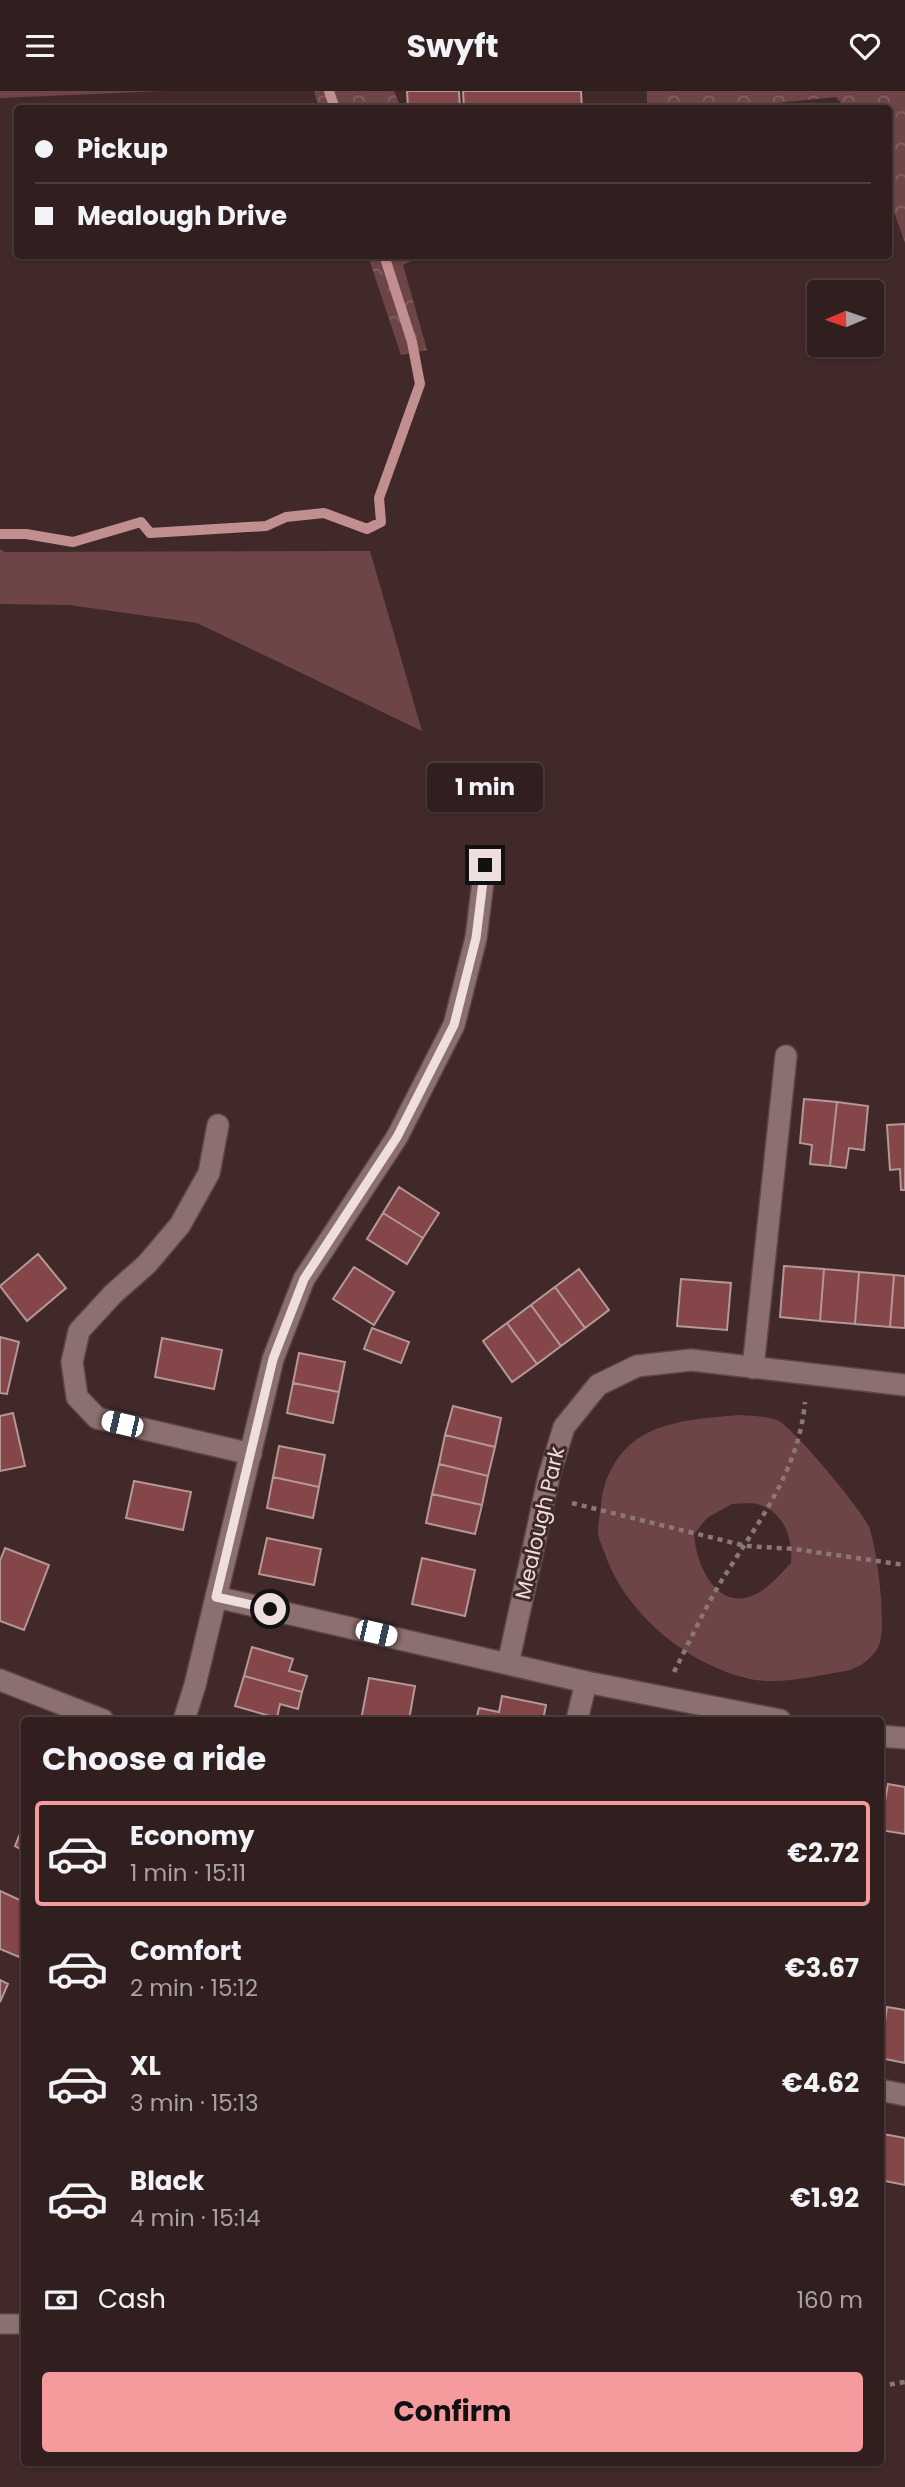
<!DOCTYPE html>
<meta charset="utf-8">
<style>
body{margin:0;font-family:Poppins,sans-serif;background:#3d2c2d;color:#f1f3f6;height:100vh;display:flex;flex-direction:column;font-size:26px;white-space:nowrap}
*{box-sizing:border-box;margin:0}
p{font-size:23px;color:#a8a2a5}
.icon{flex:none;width:38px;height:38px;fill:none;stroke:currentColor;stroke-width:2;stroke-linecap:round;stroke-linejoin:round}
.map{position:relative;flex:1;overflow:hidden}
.details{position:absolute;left:21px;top:1626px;width:863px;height:749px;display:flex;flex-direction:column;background:#311f20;border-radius:7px;box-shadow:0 2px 5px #0004,0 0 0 2px #4c3d3e}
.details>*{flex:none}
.banner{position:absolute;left:14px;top:14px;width:878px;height:154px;border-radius:7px;box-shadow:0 2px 5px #0004,0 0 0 2px #4c3d3e;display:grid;align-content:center;height:154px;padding:0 21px;background:#311f20}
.needle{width:46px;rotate:268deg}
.tools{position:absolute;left:807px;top:189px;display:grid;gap:14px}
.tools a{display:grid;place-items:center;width:77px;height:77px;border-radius:7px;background:#311f20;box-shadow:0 2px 5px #0004,0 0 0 2px #4c3d3e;font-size:35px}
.end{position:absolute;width:32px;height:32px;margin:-16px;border:9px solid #efdede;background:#111;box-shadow:0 0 0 4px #111}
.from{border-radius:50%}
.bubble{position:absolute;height:49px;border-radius:7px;background:#311f20;box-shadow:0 2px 5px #0004,0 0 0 2px #4c3d3e;font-size:23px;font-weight:700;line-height:49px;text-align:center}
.car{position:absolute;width:21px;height:42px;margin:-21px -10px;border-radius:9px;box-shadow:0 0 5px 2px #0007;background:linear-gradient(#fff 24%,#345 0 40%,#fff 0 76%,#345 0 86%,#fff 0)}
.banner b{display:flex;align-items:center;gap:24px;height:66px;font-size:26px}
.banner b+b{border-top:2px solid #4c3d3e}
.banner i{width:18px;height:18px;background:#f1f3f6}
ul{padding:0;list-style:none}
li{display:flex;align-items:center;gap:21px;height:105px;margin:0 14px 10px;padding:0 7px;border:4px solid transparent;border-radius:7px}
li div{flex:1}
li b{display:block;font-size:26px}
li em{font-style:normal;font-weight:700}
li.on{border-color:#f59b9d}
li>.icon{width:63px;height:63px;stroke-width:1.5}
h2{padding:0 21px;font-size:32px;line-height:84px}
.pay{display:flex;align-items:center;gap:18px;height:77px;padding:0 21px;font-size:26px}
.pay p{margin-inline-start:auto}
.cta{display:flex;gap:14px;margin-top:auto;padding:14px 21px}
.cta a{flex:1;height:80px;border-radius:7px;background:#f59b9d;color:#111;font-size:28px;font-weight:700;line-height:80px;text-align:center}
header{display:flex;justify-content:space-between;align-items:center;height:91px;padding:0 21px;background:#311f20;font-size:32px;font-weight:700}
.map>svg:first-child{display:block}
.green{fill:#6e4546;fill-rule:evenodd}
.forest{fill:url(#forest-crowns)}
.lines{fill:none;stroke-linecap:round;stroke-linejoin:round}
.stream{stroke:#c28f90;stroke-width:10}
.building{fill:#844649;stroke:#b59797;stroke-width:2}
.lane-casing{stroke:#5b4747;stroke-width:22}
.street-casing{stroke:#5b4747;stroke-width:24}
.path{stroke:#8c7778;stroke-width:4.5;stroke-dasharray:5 5;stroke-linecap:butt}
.lane{stroke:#8c6f6f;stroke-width:19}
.street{stroke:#8c6f6f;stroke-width:21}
.route{stroke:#efdede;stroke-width:9}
.labels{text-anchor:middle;stroke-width:6;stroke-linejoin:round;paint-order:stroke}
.street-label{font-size:21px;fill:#efdede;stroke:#41292a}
</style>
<header><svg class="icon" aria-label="menu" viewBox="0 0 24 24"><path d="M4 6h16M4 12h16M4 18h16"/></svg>Swyft<svg class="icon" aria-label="heart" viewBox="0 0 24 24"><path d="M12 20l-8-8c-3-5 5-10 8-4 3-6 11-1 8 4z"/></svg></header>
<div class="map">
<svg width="905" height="2396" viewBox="0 0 905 2396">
<defs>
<pattern id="forest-crowns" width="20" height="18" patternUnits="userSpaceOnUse" patternTransform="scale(1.75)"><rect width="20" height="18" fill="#6e4546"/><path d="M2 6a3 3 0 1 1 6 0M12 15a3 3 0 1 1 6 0" fill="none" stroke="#835f60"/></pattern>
</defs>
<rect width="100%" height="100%" fill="#41292a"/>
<!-- green -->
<path class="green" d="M0 0H164L0 7Z
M0 458 5 461 370 460 422 640 197 532 69 514 0 513Z
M740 1324C751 1325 766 1325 777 1329 791 1334 863 1420 869 1436 877 1457 886 1530 880 1551 876 1565 859 1578 845 1580 816 1585 779 1594 750 1588 689 1574 628 1525 606 1466 604 1458 598 1448 598 1441 598 1432 600 1423 601 1414 603 1387 618 1359 642 1345 671 1328 708 1327 740 1324ZM732 1413C740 1413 752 1411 760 1414 785 1422 793 1449 791 1472 782 1481 770 1496 758 1502 718 1524 696 1475 694 1443L707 1427Z"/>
<!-- forest -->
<path class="forest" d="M314 0H394L401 17H319Z
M647 0H905V152L889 107V18L845 17 836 6 727 17H647Z
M368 165H421L403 174 427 259 401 264Z"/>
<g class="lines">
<!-- stream -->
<path class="stream" d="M329 0 335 18
M0 443H26L73 451 141 431 150 442 266 435 286 426 324 422 367 438 381 431 379 407 420 293 412 251 384 164"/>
</g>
<!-- building -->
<path class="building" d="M407 0H459L460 18H408Z
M463 0H581L582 18H464Z
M804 1008 837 1011 830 1075 810 1073 812 1054 800 1052Z
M837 1011 868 1015 864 1059 849 1057 846 1077 830 1075Z
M905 1033V1099H901L900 1078 890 1079 887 1034Z
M399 1096 439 1122 423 1147 383 1122Z
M383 1122 423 1147 407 1173 367 1148Z
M38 1163 66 1197 27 1230 0 1195Z
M784 1175 824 1178 820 1230 780 1226Z
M354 1176 394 1201 374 1234 333 1208Z
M579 1178 609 1219 585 1237 555 1196Z
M824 1178 859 1181 855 1233 820 1230Z
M859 1181 894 1184 890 1236 855 1233Z
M894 1184 905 1185V1237L890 1236Z
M681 1188 731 1192 727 1239 677 1235Z
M555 1196 585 1237 561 1255 531 1214Z
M531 1214 561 1255 537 1273 507 1232Z
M507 1232 537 1273 512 1291 483 1250Z
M372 1237 409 1251 401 1272 364 1258Z
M0 1246 19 1251 7 1303 0 1302Z
M162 1247 222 1259 214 1298 155 1286Z
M299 1262 345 1271 339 1301 293 1292Z
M293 1292 339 1301 333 1332 287 1322Z
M453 1315 501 1327 495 1356 445 1344Z
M13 1322 25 1375 0 1380V1325Z
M445 1344 495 1356 488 1385 439 1373Z
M279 1355 325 1364 319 1396 273 1386Z
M439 1373 488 1385 482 1414 432 1403Z
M273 1386 319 1396 313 1427 267 1417Z
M134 1390 191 1401 183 1439 126 1427Z
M432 1403 482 1414 475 1443 426 1432Z
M267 1447 321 1458 314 1494 259 1483Z
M5 1457 49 1474 24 1539 0 1530V1470Z
M422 1467 475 1479 465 1525 412 1513Z
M252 1556 293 1568 289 1580 307 1585 302 1601 244 1585Z
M244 1585 302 1601 298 1618 280 1613 277 1627 235 1615Z
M369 1587 415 1595 409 1629H361Z
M502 1605 546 1614 543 1629H476L479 1617 499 1621Z
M888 1693 905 1696V1743L880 1739Z
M24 1733V1760L15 1755Z
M0 1800 24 1811V1853L19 1866 0 1858Z
M0 1889 8 1893 0 1911Z
M880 1915 887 1916 880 1955Z
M887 1916 905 1919V1972L880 1967Z
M883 2043 905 2047V2094L880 2089Z"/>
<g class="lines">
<!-- lane casing -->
<g class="lane-casing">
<path id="lane" d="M0 2233H24"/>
</g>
<!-- street casing -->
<g class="street-casing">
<path id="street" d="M218 1034 209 1082 180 1134 147 1173 113 1203 79 1240 72 1271 77 1306 97 1327 251 1363
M753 1277 786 965
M216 1506 586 1591 780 1629
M508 1573 549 1385 564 1336 598 1294 637 1275 691 1269 905 1294
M0 1589 103 1629
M184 1629 195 1594 273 1268 304 1188 397 1046 454 934 476 847 485 774
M577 1629 586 1591
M880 1645 905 1647
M880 1999 905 2004"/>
</g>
<!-- path -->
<path class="path" d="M572 1412 746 1455 794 1458 905 1474
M674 1581C691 1548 707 1512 727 1481 762 1426 799 1377 805 1311
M880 2295 905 2291"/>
<!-- lane -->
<use href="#lane" class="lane"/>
<!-- street -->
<use href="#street" class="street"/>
</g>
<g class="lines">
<!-- route -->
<path class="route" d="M270 1518 216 1506 273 1268 304 1188 397 1046 454 934 476 847 485 774"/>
</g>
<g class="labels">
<!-- street labels -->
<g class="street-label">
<text transform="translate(540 1432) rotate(-77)" y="7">Mealough Park</text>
</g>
</g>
</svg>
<div class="tools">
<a><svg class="needle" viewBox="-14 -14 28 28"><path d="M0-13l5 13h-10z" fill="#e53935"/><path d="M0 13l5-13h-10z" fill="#a8a2a5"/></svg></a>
</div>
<i class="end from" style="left:270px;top:1518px"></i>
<i class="end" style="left:485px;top:774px"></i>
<div class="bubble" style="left:427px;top:672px;width:116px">1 min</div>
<i class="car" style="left:122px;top:1333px;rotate:283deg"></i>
<i class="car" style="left:376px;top:1542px;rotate:103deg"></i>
<div class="banner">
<b><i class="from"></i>Pickup</b>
<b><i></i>Mealough Drive</b>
</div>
<section class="details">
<h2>Choose a ride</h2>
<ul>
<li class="on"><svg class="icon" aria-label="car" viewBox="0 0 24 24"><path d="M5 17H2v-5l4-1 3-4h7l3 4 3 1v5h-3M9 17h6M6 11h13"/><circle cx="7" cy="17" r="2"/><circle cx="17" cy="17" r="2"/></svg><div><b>Economy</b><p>1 min · 15:11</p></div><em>€2.72</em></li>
<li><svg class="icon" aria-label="car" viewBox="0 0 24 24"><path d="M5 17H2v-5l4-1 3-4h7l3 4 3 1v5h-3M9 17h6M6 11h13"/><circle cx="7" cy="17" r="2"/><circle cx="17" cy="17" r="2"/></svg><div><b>Comfort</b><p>2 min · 15:12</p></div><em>€3.67</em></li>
<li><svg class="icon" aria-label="car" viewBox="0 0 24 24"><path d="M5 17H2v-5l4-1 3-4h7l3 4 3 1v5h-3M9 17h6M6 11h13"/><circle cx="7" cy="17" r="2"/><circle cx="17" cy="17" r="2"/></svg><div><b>XL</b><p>3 min · 15:13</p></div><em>€4.62</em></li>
<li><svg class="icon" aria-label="car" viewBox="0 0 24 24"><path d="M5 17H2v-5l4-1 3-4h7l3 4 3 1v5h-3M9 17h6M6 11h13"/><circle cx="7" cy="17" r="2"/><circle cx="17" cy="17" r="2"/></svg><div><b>Black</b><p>4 min · 15:14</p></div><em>€1.92</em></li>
</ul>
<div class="pay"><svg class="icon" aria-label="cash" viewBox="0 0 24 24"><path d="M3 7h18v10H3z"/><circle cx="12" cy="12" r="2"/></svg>Cash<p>160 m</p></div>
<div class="cta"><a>Confirm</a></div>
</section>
</div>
